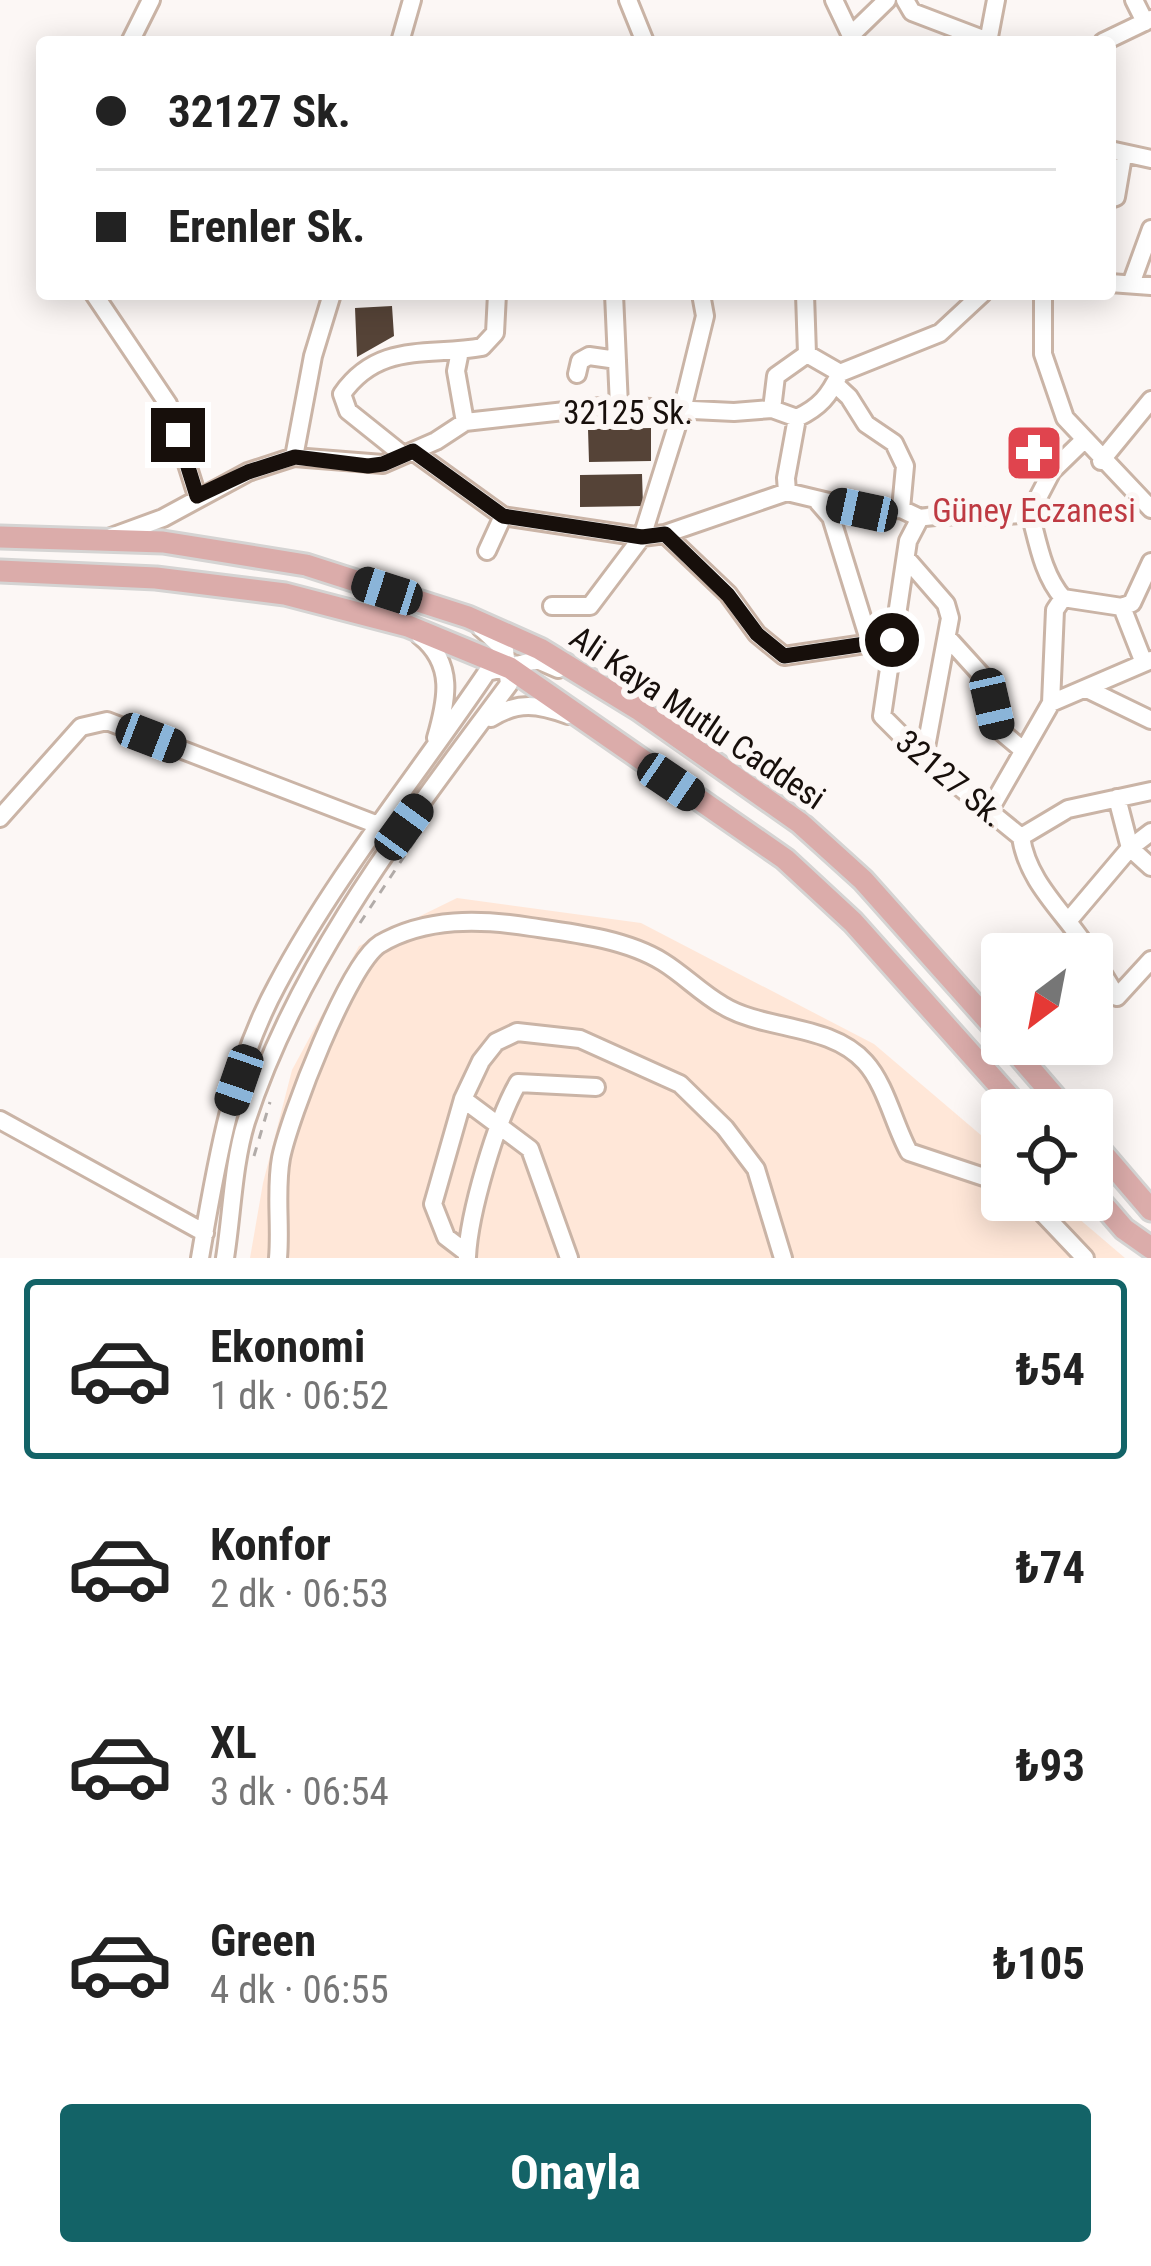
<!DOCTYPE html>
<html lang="tr">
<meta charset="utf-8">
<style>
body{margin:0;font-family:"Roboto Condensed",sans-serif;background:#f2f2f2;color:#222;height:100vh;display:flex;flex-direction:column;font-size:45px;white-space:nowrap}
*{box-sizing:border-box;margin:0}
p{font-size:39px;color:#767676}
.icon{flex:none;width:66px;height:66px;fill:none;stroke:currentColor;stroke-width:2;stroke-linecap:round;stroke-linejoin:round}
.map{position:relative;height:1258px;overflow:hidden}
.details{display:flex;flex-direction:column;background:#fff;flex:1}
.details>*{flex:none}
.top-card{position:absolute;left:36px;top:36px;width:1080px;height:264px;border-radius:12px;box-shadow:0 6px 30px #0003;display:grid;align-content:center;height:264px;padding:0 60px;background:#fff}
.needle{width:78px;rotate:212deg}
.controls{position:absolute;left:981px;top:933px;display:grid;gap:24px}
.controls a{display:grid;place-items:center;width:132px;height:132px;border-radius:12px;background:#fff;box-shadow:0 6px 30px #0003;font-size:60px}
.end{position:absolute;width:54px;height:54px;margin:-27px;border:15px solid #170f0b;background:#fff;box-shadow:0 0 0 6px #fff}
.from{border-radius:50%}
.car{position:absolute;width:36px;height:72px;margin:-36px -18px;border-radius:15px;box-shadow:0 0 9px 3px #0007;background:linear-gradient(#222 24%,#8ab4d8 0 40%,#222 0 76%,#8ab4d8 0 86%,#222 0)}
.top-card b{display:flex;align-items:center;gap:42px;height:114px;font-size:45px}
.top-card b+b{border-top:3px solid #e0e0e0}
.top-card i{width:30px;height:30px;background:#222}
ul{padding:21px 0 0;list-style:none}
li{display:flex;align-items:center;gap:36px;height:180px;margin:0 24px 18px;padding:0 36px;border:6px solid transparent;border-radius:12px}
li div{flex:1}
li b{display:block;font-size:45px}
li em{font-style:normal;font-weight:700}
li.active{border-color:#136367}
li>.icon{width:108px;height:108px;stroke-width:1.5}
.primary-button{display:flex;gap:24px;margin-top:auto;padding:24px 60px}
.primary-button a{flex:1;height:138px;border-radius:12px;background:#136367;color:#fff;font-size:48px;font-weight:700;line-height:138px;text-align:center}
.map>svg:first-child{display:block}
.built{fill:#ffe7d8}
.building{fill:#554337}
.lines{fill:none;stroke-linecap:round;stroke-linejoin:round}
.minor-casing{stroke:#cab4a6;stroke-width:22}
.major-casing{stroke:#d5d4d3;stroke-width:27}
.path{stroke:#b1aba8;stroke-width:3;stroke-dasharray:9 9;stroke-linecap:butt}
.minor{stroke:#fff;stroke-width:16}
.major{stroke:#dbacaa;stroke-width:21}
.route{stroke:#170f0b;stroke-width:15}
.labels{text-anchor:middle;stroke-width:12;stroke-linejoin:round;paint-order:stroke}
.street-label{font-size:33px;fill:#170f0b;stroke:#fcf7f5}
.health-label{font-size:33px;fill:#be3a42;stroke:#fcf7f5}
</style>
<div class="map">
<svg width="1151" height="1258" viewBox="0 0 1151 1258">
<rect width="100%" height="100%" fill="#fcf7f5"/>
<!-- built -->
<path class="built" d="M457 898 641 923 874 1044 1002 1153V1200H1057L1125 1258H250L263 1183 292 1070 359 946Z"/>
<!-- building -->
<path class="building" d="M392 306 394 336 357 357 355 308Z
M651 428V461L589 462 588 429Z
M642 474 643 506 580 507V475Z"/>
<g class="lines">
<!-- minor casing -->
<g class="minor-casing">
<path id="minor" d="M628 0 645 42
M834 0 854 42
M905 0 912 12 988 41
M1134 0 1145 22
M851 35 887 0
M130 42 151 0
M400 42 412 0
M988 42 996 0
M1103 42 1151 19
M1110 150 1151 159
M1110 199 1116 197 1123 156
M1110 283 1151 286
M1131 284 1151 229
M94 294 168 404 197 496
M614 294 619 406
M1043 294V354L1065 418 1151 509
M460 351 456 371 465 422
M807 354 840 373
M840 373 940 333 982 294
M577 374 580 361 589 356 617 360
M835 384 849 397 866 424 894 443 905 466 901 509
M772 409 776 376 807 354 805 294
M413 451 503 516 642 537 665 534 787 492 862 510 901 509 920 518
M403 455 348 411 342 394C379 341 430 357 482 347L495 333 497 294
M294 457 313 356 332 294
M1101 461 1151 400
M787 492 786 478 797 418
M818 502 831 517 870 643
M1030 513C1038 543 1043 575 1063 598L1122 607 1132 603 1151 562
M920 518 908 541 882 716 924 758 1021 837
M920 518C956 512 993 518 1030 513L1052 471 1084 440
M665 534 728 594 757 634 784 656 892 640
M111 537 163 518 248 472 294 457 383 464 436 441 465 422 610 406 734 412 772 409 797 418C820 407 829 396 840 373
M487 551 503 516
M906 558 946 604 950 618 924 758
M552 606H590L642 537 682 410 705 316 701 294
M1122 607 1144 663
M420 636C455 664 447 700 436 738
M947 637 986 680 998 729 1023 750
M1087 689 1151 720
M1051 703 1055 610 1063 598
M491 718C518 701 538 704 568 715
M1117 798 1130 848 1151 867
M989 811 1051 703 1151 660
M0 818 81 727 107 721 378 825
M1021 837 1068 809 1151 791
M1021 837C1028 885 1067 914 1091 954
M1069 920 1130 848 1151 832
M1092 956 1117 997 1151 960
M463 1099 530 1149 569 1258
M0 1120 205 1233
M1030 1200 1085 1258
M467 1253 446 1237 433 1204 463 1099 481 1061 496 1042 517 1032 580 1039 680 1084 725 1128 756 1169 783 1258
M467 1257C469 1213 496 1121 518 1083L596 1087
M200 1258C216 1165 231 1070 277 985 336 874 417 776 487 672L537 660 558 669
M225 1258C232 1214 233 1164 246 1122 299 958 408 821 509 684L505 650 481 628
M278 1258C281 1225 275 1191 281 1158 289 1118 348 964 380 944 426 917 481 919 531 927 573 933 626 939 663 962 684 975 701 993 722 1005 764 1031 830 1023 865 1062 886 1085 894 1125 909 1152L1002 1183"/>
</g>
<!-- major casing -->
<g class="major-casing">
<path id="major" d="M0 537 163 542 306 565 468 617 540 649 638 709 800 823 863 880 1002 1036
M0 571 156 578 285 594 408 626 510 668 785 859 853 922 1021 1110
M1009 1044 1066 1110
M1092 1141 1151 1210
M1092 1192 1124 1229 1151 1248"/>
</g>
<!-- path -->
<path class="path" d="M360 923 421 831
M254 1156 270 1102"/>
<!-- minor -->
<use href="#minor" class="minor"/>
<!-- major -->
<use href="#major" class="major"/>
</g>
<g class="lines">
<!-- route -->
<path class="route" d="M178 435 197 496 248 472 295 457 368 466 383 464 413 451 503 516 642 537 665 534 728 595 757 634 784 656 892 640"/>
</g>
<!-- icons -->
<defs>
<g id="pharmacy-square" transform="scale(3)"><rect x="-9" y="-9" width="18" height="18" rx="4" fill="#e0444e" stroke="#fcf7f5"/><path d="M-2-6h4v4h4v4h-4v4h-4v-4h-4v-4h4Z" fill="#fff"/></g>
</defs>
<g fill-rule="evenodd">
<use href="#pharmacy-square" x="1034" y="453"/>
</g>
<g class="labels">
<!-- street labels -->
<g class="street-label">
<text x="628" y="424">32125 Sk.</text>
<text transform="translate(698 717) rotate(34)" y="12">Ali Kaya Mutlu Caddesi</text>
<text transform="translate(951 778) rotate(40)" y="12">32127 Sk.</text>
</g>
<!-- health labels -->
<g class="health-label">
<text x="1034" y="522">Güney Eczanesi</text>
</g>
</g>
</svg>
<div class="controls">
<a><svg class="needle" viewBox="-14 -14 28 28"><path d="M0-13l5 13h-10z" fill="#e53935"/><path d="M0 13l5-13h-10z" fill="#767676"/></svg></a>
<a><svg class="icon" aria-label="locate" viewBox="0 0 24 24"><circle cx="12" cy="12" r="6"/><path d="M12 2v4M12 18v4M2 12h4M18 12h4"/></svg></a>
</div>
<i class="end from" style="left:892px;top:640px"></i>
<i class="end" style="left:178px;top:435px"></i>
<i class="car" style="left:862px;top:510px;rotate:282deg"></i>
<i class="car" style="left:387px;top:591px;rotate:288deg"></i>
<i class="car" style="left:992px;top:704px;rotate:167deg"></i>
<i class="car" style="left:151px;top:738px;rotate:111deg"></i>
<i class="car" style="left:671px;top:782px;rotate:124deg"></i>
<i class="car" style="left:404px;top:827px;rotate:36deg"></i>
<i class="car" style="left:239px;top:1080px;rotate:199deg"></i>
<div class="top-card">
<b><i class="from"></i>32127 Sk.</b>
<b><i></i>Erenler Sk.</b>
</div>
</div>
<section class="details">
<ul>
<li class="active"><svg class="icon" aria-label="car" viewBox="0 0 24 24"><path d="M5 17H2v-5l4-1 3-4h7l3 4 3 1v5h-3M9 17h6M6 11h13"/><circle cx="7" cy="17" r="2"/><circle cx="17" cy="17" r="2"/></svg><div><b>Ekonomi</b><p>1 dk · 06:52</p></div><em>₺54</em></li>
<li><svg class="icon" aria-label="car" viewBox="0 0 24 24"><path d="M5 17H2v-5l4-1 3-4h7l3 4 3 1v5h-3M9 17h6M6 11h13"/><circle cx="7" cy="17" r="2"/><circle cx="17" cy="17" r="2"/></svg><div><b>Konfor</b><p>2 dk · 06:53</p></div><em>₺74</em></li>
<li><svg class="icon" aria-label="car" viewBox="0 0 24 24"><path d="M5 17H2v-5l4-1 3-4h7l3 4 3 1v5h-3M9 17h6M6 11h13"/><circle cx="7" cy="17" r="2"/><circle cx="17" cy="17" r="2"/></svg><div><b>XL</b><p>3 dk · 06:54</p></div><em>₺93</em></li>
<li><svg class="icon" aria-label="car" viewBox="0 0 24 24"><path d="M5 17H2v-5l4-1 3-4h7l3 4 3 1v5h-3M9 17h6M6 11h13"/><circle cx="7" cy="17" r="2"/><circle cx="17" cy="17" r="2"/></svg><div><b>Green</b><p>4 dk · 06:55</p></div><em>₺105</em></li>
</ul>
<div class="primary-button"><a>Onayla</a></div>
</section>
